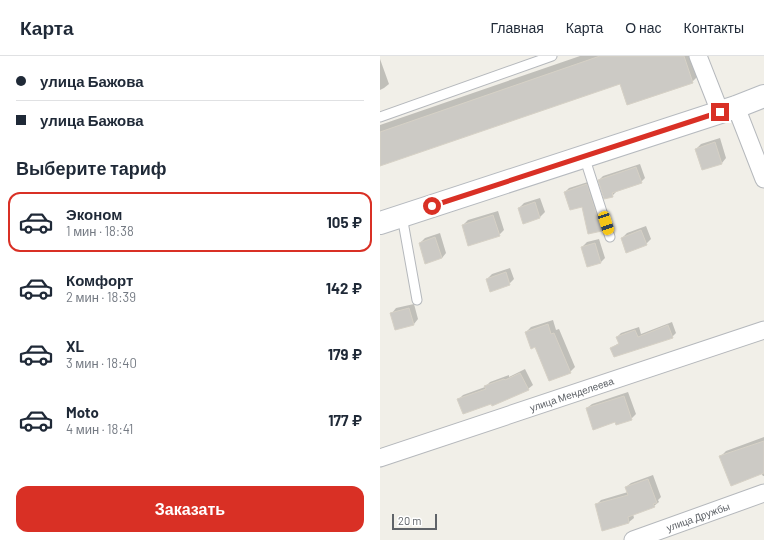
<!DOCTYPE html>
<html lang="ru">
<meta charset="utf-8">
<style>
body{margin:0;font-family:Barlow,sans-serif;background:#f6f6f7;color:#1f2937;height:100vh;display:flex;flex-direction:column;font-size:15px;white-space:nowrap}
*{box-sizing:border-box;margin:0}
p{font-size:13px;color:#747a83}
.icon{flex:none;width:22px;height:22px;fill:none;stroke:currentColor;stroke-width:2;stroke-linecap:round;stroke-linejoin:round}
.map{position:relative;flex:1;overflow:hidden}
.details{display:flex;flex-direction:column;background:#fff;width:380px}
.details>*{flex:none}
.banner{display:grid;align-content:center;height:88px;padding:0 16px;background:#fff}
.scale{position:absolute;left:12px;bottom:10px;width:45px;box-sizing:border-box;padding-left:4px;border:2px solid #5f6368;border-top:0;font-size:11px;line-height:14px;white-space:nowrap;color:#5f6368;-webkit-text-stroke:3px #fff;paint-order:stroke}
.end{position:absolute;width:18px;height:18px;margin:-9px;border:5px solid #d93025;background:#fff;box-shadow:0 0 0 2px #fff}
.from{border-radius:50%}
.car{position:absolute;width:12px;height:24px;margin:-12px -6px;border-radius:5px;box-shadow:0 0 3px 1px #0007;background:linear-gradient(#f5c518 24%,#345 0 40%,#f5c518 0 76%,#345 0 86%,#f5c518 0)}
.banner b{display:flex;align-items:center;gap:14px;height:38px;font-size:15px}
.banner b+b{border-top:1px solid #e0e1e3}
.banner i{width:10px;height:10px;background:#1f2937}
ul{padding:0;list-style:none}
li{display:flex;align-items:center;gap:12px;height:60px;margin:0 8px 6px;padding:0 8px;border:2px solid transparent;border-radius:12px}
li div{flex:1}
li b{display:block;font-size:15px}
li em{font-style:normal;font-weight:700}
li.active{border-color:#d93025}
li>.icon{width:36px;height:36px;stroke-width:1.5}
h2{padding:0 16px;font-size:18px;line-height:48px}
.button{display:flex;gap:8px;margin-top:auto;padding:8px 16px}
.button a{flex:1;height:46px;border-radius:12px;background:#d93025;color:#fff;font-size:16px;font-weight:700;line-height:46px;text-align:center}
header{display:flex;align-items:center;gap:24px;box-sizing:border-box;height:56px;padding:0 20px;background:#fff;border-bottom:1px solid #e0e1e3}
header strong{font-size:19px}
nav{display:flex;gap:22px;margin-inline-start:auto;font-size:14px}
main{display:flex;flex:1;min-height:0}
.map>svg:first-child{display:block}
.shadow{fill:#0003}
.building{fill:#cccac5;stroke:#d6d1c6}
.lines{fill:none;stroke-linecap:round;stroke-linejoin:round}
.lane-casing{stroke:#b5b8bc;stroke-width:11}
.street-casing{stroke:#b5b8bc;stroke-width:19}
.secondary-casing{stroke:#b6babf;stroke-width:24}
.lane{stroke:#fff;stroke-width:9}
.street{stroke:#fff;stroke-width:17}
.secondary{stroke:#fff;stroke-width:22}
.route{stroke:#d93025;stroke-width:5}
.labels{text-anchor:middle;stroke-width:3;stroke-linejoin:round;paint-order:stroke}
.street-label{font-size:10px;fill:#5f6368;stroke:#fff}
</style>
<header>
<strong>Карта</strong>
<nav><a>Главная</a><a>Карта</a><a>О нас</a><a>Контакты</a></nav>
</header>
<main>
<section class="details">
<div class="banner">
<b><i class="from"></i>улица Бажова</b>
<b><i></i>улица Бажова</b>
</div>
<h2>Выберите тариф</h2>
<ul>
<li class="active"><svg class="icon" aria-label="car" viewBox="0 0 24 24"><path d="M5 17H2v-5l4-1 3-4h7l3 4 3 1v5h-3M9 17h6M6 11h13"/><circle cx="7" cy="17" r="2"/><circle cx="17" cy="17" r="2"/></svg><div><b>Эконом</b><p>1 мин · 18:38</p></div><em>105 ₽</em></li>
<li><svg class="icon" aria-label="car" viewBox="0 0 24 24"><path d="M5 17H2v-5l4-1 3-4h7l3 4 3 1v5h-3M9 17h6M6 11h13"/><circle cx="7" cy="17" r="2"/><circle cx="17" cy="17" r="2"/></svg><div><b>Комфорт</b><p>2 мин · 18:39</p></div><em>142 ₽</em></li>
<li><svg class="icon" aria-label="car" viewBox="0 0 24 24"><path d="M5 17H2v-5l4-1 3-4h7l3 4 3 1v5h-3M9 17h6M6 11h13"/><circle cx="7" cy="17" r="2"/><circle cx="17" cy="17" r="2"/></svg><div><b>XL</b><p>3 мин · 18:40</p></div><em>179 ₽</em></li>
<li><svg class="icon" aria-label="car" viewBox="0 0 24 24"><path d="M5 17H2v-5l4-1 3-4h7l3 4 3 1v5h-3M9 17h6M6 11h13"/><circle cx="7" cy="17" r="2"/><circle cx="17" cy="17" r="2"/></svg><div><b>Moto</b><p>4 мин · 18:41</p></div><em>177 ₽</em></li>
</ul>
<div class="button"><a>Заказать</a></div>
</section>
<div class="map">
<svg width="384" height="484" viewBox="0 0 384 484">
<rect width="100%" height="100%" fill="#f1efe8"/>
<!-- shadow -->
<path class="shadow" d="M200 0H319L324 14 312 26H241L0 109V69Z
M0 3 9 28 4 32 0 34Z
M340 82 346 102 342 107 323 113 316 93 321 88Z
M260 108 265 122 261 126 236 135V136L233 139 231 132 229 133 231 139H233L225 142 219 124 223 120Z
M211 125 225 170 221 174 202 149 185 136 189 132Z
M160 142 165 156 160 161 144 166 139 152 144 147Z
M118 155 124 174 119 179 83 169 88 164Z
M266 170 271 183 266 188 242 182 247 177Z
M60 177 66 197 62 202 40 187 45 182Z
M219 183 225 202 220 207 202 191 207 186Z
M130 212 134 223 129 228 107 223 112 218Z
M34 248 38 263 34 268 12 257 16 252Z
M173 264 176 274 179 273 195 311 190 316 156 290 146 276 151 271Z
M292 266 296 277 292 281 231 292 239 287 237 281 241 277 259 271 261 278Z
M145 313 153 329 148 333 112 347 79 343 83 339 105 331 110 326 129 319V321Z
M248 336 256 358 251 363 207 352 212 348Z
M384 381V420H383L381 417 341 400 346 395Z
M273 419 281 441 278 444 279 446 274 450 253 458 254 462 249 466 216 449 221 444 248 436 246 431 251 427Z"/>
<!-- building -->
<path class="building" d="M220 0H304L313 27 247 49 240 28 0 110V76Z
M335 86 342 108 322 114 315 93Z
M256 111 262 127 232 137 233 141 224 143 218 124Z
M207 128 222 175 208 178 202 151 190 154 184 136Z
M155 146 160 162 143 168 138 152Z
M113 159 120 180 88 190 82 169Z
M261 174 267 189 246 197 241 182Z
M55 181 62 202 45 208 39 187Z
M215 187 221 207 207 211 201 191Z
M126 216 130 229 110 236 106 223Z
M29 252 34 269 15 274 10 257Z
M168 268 171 278 174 277 191 317 169 325 155 291 151 293 145 276Z
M288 269 293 282 234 301 230 292 239 288 236 281 255 274 258 281Z
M140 317 149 334 112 350 111 348 83 358 77 343 106 333 104 330 124 323 125 324Z
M244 340 252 364 236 369 235 366 213 374 206 352Z
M384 385V417L351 430 339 400Z
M268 423 277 447 273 448 275 451 248 461 249 467 222 475 215 448 248 439 245 431Z"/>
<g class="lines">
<!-- lane casing -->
<g class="lane-casing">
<path id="lane" d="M0 61 172 0
M204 100 230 181
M22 160 37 244"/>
</g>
<!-- street casing -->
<g class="street-casing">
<g id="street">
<path d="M318 0 340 56"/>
<path d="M356 51 384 123"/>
<path id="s1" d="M0 402 384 274"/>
<path id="s2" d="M253 484 384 437"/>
</g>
</g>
<!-- secondary casing -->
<g class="secondary-casing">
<path id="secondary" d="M0 167 356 51 384 40"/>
</g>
<!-- lane -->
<use href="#lane" class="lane"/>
<!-- street -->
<use href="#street" class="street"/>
<!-- secondary -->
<use href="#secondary" class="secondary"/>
</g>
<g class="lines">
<!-- route -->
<path class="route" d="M52 150 340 56"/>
</g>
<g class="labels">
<!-- street labels -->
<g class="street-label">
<text dy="4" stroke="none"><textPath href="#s1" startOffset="202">улица Менделеева</textPath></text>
<text dy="4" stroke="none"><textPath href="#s2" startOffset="69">улица Дружбы</textPath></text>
</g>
</g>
</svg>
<div class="scale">20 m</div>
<i class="end from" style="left:52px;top:150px"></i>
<i class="end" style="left:340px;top:56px"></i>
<i class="car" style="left:226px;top:167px;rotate:162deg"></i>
</div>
</main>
